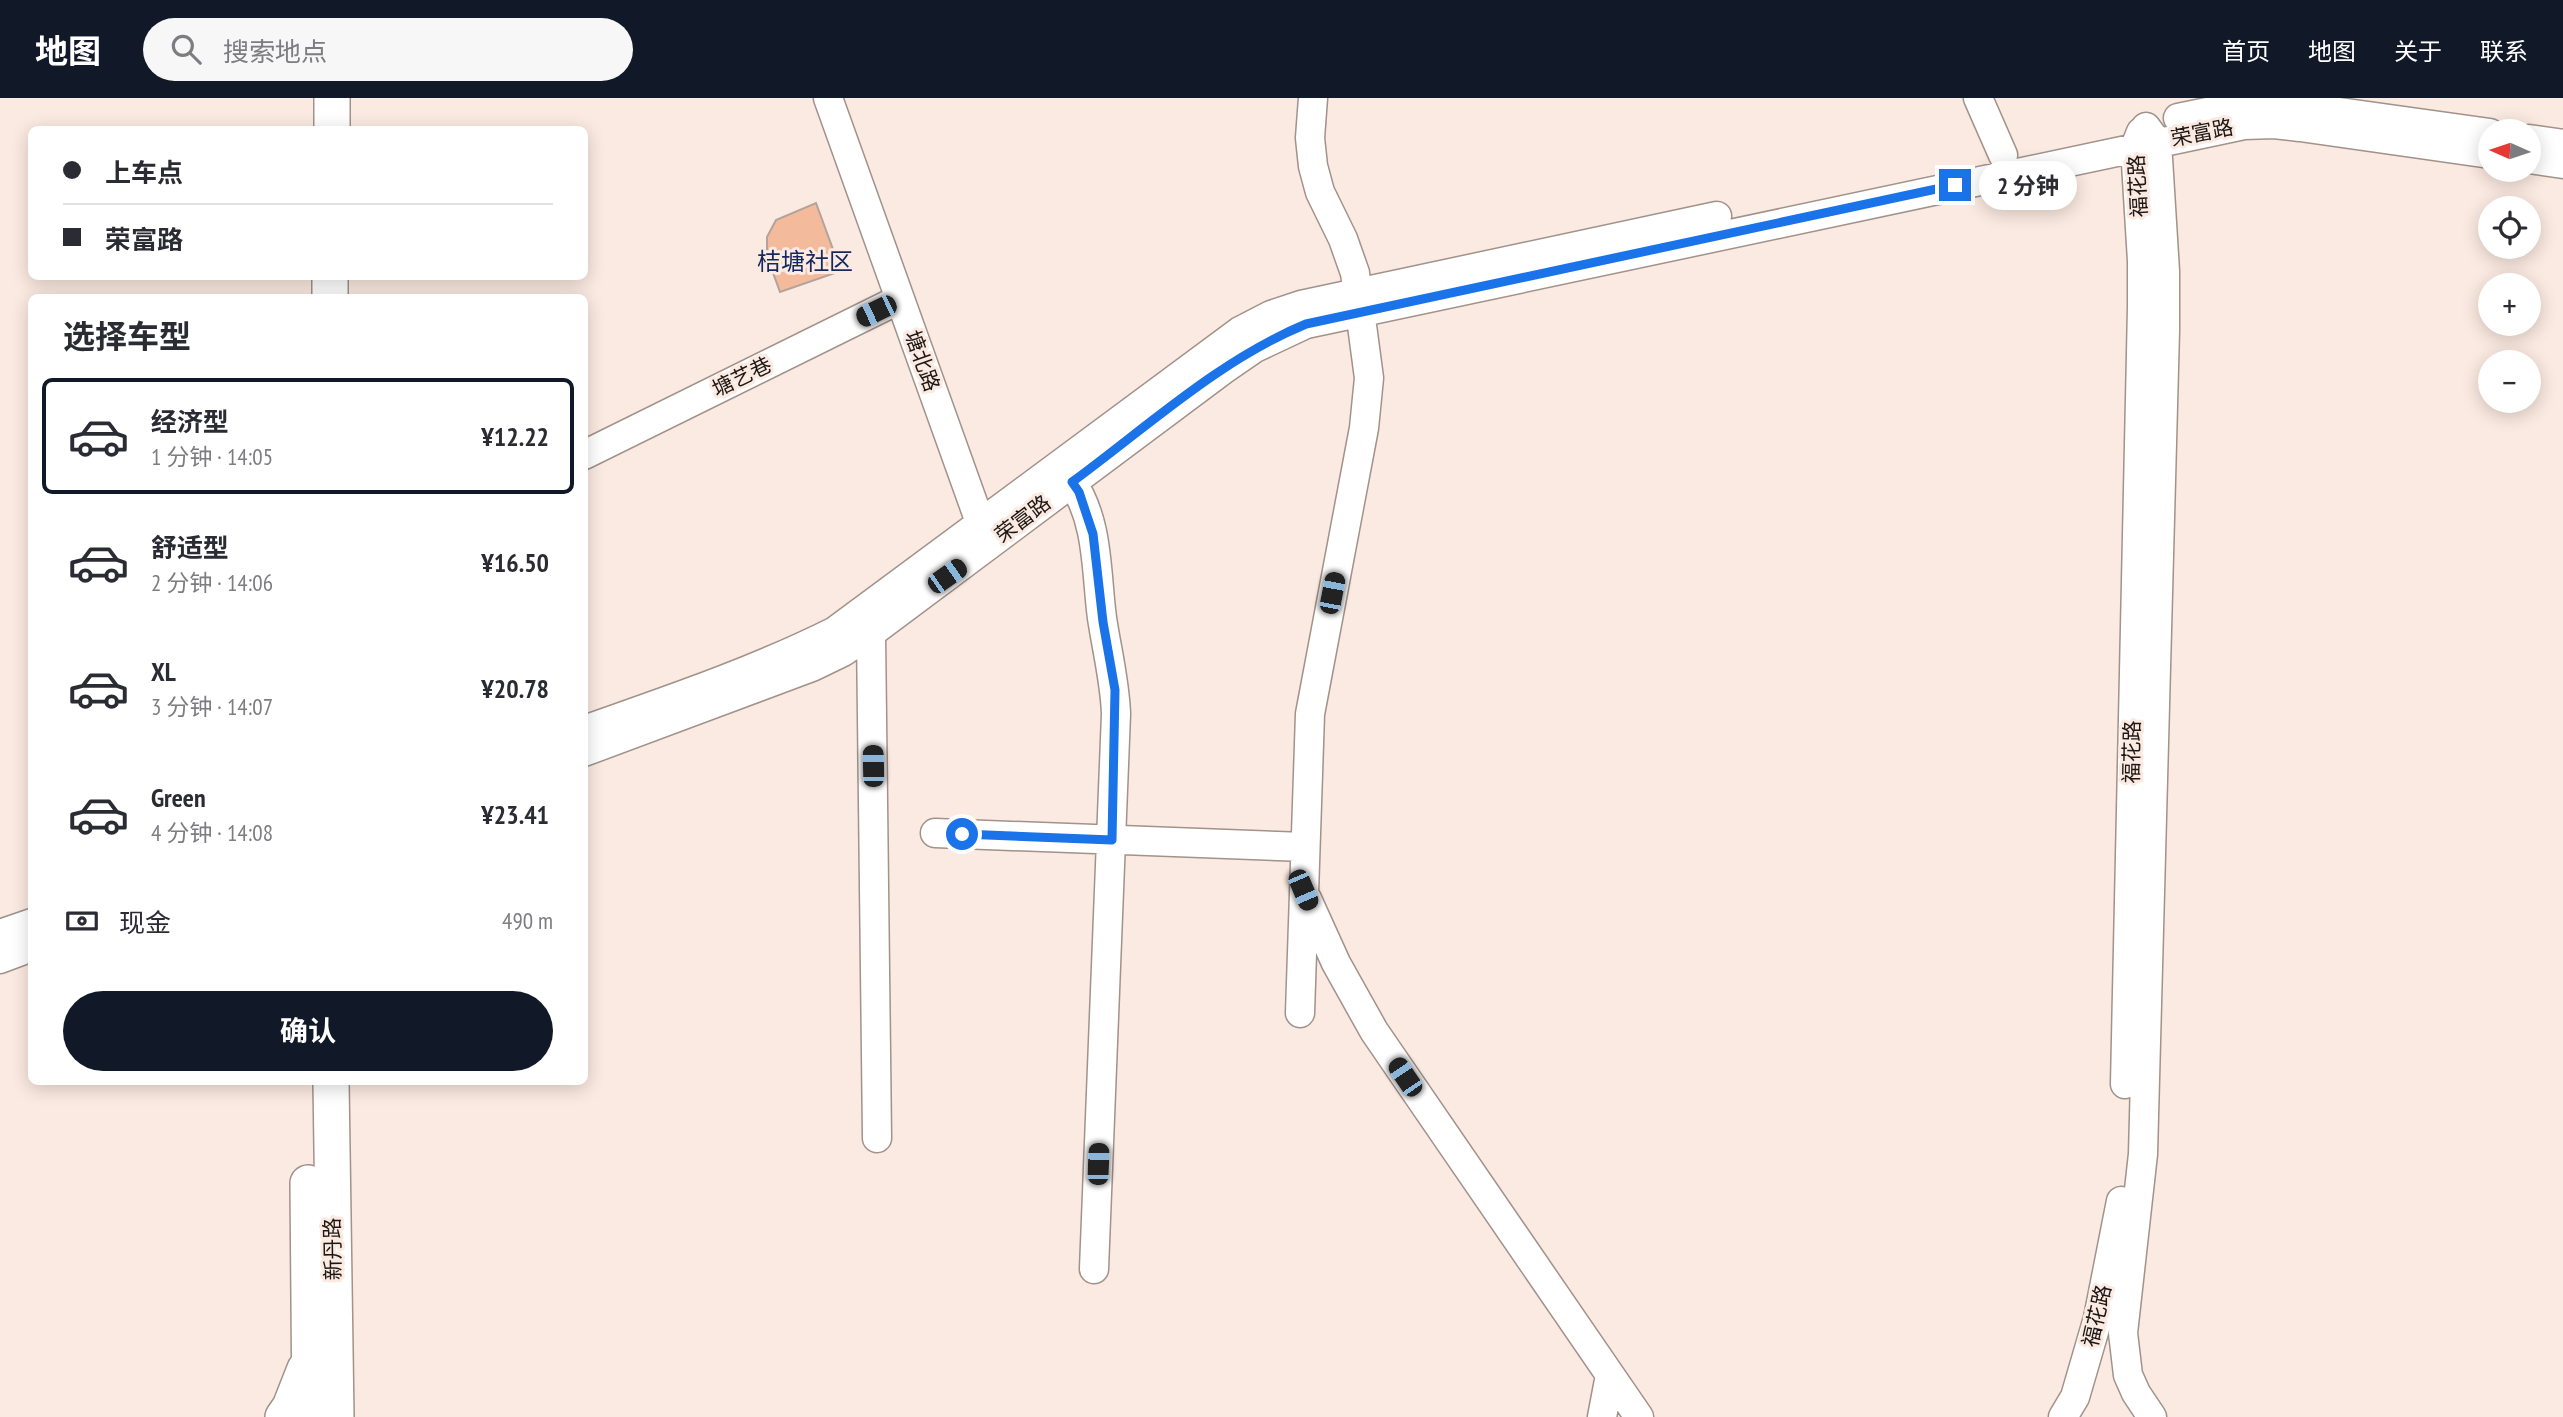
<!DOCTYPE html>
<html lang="zh">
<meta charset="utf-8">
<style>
body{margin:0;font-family:"PT Sans Narrow","Noto Sans SC",sans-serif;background:#f7f7f7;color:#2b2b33;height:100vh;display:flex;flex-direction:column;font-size:26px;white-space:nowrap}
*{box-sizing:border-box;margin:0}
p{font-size:23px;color:#7c7c81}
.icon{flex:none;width:38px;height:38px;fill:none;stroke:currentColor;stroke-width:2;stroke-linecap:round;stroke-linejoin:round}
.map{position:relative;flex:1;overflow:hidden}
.sheet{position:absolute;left:28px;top:196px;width:560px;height:791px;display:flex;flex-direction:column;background:#fff;border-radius:10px;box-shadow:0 4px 18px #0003}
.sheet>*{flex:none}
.guide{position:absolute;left:28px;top:28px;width:560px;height:154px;border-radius:10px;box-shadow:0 4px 18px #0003;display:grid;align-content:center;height:154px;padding:0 35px;background:#fff}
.needle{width:46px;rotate:273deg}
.tools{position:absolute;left:2478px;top:21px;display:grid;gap:14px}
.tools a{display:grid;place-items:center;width:63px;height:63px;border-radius:50%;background:#fff;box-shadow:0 4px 18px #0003;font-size:35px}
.end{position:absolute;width:32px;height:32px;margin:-16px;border:9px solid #1a73e8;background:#fff;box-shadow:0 0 0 4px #fff}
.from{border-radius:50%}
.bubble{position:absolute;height:49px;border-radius:24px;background:#fff;box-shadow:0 4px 18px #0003;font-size:23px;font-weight:700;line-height:49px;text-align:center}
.car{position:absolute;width:21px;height:42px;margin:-21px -10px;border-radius:9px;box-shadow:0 0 5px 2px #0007;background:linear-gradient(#222 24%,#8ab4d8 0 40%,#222 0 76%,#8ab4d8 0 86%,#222 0)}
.guide b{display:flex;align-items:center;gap:24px;height:66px;font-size:26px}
.guide b+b{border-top:2px solid #e1e1e2}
.guide i{width:18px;height:18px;background:#2b2b33}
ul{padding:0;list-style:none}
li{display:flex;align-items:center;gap:21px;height:116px;margin:0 14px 10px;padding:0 21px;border:4px solid transparent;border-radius:10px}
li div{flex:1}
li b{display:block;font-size:26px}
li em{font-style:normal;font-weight:700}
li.on{border-color:#111827}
li>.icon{width:63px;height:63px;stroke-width:1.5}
h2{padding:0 35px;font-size:32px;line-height:84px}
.pay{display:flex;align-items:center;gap:18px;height:77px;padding:0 35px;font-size:26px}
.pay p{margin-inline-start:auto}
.action{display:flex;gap:14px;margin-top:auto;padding:14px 35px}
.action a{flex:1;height:80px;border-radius:42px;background:#111827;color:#fff;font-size:28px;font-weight:700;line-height:80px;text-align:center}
header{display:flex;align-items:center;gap:42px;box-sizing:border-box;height:98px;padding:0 35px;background:#111827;color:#fff}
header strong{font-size:33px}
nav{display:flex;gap:38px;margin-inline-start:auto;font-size:24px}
.search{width:490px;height:63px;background:#f7f7f7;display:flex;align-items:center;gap:18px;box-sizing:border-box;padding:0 24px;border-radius:38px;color:#7c7c81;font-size:26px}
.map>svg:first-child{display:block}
.building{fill:#f3bb9c;stroke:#b3a39b;stroke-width:2}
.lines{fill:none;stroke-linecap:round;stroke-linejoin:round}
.minor-casing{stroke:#a1928a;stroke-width:31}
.major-casing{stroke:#a1928a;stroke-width:38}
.minor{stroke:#fff;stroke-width:28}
.major{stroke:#fff;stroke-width:35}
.route{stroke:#1a73e8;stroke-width:9}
.labels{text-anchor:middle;stroke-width:6;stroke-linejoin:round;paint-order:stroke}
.street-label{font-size:21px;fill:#1c1714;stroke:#fbeae1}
.quarter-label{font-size:24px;fill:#16275e;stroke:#fbeae1}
</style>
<header>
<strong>地图</strong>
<div class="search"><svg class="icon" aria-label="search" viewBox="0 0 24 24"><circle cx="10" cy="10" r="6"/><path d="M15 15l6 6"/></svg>搜索地点</div>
<nav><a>首页</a><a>地图</a><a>关于</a><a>联系</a></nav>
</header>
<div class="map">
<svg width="2563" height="1319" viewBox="0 0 2563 1319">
<rect width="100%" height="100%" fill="#fbeae1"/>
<!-- building -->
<path class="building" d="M816 105 841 173 780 194 767 158V139L776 122Z"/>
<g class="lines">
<!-- minor casing -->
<g class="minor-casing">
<path id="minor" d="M828 0 986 441
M1978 0 2003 57
M2178 20 2241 7 2274 5 2490 35
M2146 29 2157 44 2165 173V233L2143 1056 2123 1235 2128 1277 2136 1295 2152 1319
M2529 41 2563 46
M2529 61 2563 66
M584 357 900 201
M1072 384C1099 424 1096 475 1102 520 1107 553 1115 584 1116 616L1094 1171
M871 535 877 1040
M584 632C669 602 755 573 835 533L1240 233 1271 217 1301 207 1717 118
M584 654 812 569 843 554 871 535 1223 272 1255 250 1306 226 2244 27 2274 26 2300 29 2490 56
M935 735 1305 749
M1307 801 1336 865 1374 933 1639 1319
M0 836 32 825
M0 861 32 849
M1300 915 1310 616 1364 330 1369 280 1355 175 1343 141 1320 94 1313 68 1310 40 1313 0
M2125 986 2142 209V163L2135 49 2141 34
M1602 1319 1610 1277
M2063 1319 2075 1299 2098 1220 2121 1103"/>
</g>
<!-- major casing -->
<g class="major-casing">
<path id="major" d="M332 32V0
M330 200V178
M331 984 336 1319
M308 1085 310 1319
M283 1319 290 1309 305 1271"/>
</g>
<!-- minor -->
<use href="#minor" class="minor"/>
<!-- major -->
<use href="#major" class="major"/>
</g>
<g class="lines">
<!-- route -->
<path class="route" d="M962 736 1112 742 1115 592 1103 524 1093 436 1079 394 1072 384C1147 329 1219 262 1306 226L1955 87"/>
</g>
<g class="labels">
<!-- street labels -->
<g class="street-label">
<text transform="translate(2202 35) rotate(-11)" y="7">荣富路</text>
<text transform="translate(2138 88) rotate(-93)" y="7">福花路</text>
<text transform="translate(922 263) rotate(70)" y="7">塘北路</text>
<text transform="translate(742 279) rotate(-26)" y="7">塘艺巷</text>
<text transform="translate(1023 421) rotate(-37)" y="7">荣富路</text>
<text transform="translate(2132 654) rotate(-89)" y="7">福花路</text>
<text transform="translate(333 1151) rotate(-91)" y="7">新丹路</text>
<text transform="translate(2097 1218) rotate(-77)" y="7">福花路</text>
</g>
<!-- quarter labels -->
<g class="quarter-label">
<text x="805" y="172">桔塘社区</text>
</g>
</g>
</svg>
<div class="tools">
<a><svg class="needle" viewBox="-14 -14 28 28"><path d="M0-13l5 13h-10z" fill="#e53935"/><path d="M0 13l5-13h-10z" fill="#7c7c81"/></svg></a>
<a><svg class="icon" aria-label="locate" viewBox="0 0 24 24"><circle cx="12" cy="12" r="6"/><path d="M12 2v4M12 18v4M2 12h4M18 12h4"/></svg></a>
<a>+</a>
<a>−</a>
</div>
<i class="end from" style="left:962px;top:736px"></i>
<i class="end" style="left:1955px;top:87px"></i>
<div class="bubble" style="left:1979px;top:63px;width:98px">2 分钟</div>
<i class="car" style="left:876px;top:213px;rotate:244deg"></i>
<i class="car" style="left:947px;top:478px;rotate:55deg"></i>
<i class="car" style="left:1332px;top:495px;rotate:11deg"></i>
<i class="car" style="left:873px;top:668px;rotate:359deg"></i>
<i class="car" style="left:1303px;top:792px;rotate:157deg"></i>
<i class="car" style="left:1405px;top:979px;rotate:326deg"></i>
<i class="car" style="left:1098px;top:1066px;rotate:2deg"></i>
<div class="guide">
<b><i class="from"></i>上车点</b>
<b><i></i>荣富路</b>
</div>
<section class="sheet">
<h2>选择车型</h2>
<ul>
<li class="on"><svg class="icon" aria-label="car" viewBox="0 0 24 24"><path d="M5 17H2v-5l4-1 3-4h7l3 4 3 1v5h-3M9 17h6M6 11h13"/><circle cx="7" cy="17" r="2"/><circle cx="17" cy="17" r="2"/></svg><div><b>经济型</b><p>1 分钟 · 14:05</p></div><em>¥12.22</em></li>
<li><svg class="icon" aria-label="car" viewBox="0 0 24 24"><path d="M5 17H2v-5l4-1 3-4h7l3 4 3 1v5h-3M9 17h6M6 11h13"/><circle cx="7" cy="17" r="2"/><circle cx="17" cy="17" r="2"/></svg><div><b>舒适型</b><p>2 分钟 · 14:06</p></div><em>¥16.50</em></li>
<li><svg class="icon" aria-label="car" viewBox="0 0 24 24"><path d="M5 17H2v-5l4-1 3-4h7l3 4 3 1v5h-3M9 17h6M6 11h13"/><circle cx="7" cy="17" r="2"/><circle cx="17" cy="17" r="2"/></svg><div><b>XL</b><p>3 分钟 · 14:07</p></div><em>¥20.78</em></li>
<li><svg class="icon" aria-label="car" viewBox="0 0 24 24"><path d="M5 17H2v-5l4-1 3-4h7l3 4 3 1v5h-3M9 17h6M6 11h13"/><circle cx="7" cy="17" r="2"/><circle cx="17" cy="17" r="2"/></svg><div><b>Green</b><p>4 分钟 · 14:08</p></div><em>¥23.41</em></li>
</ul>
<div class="pay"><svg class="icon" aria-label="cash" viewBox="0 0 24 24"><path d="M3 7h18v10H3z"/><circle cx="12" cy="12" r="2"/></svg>现金<p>490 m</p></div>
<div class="action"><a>确认</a></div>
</section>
</div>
